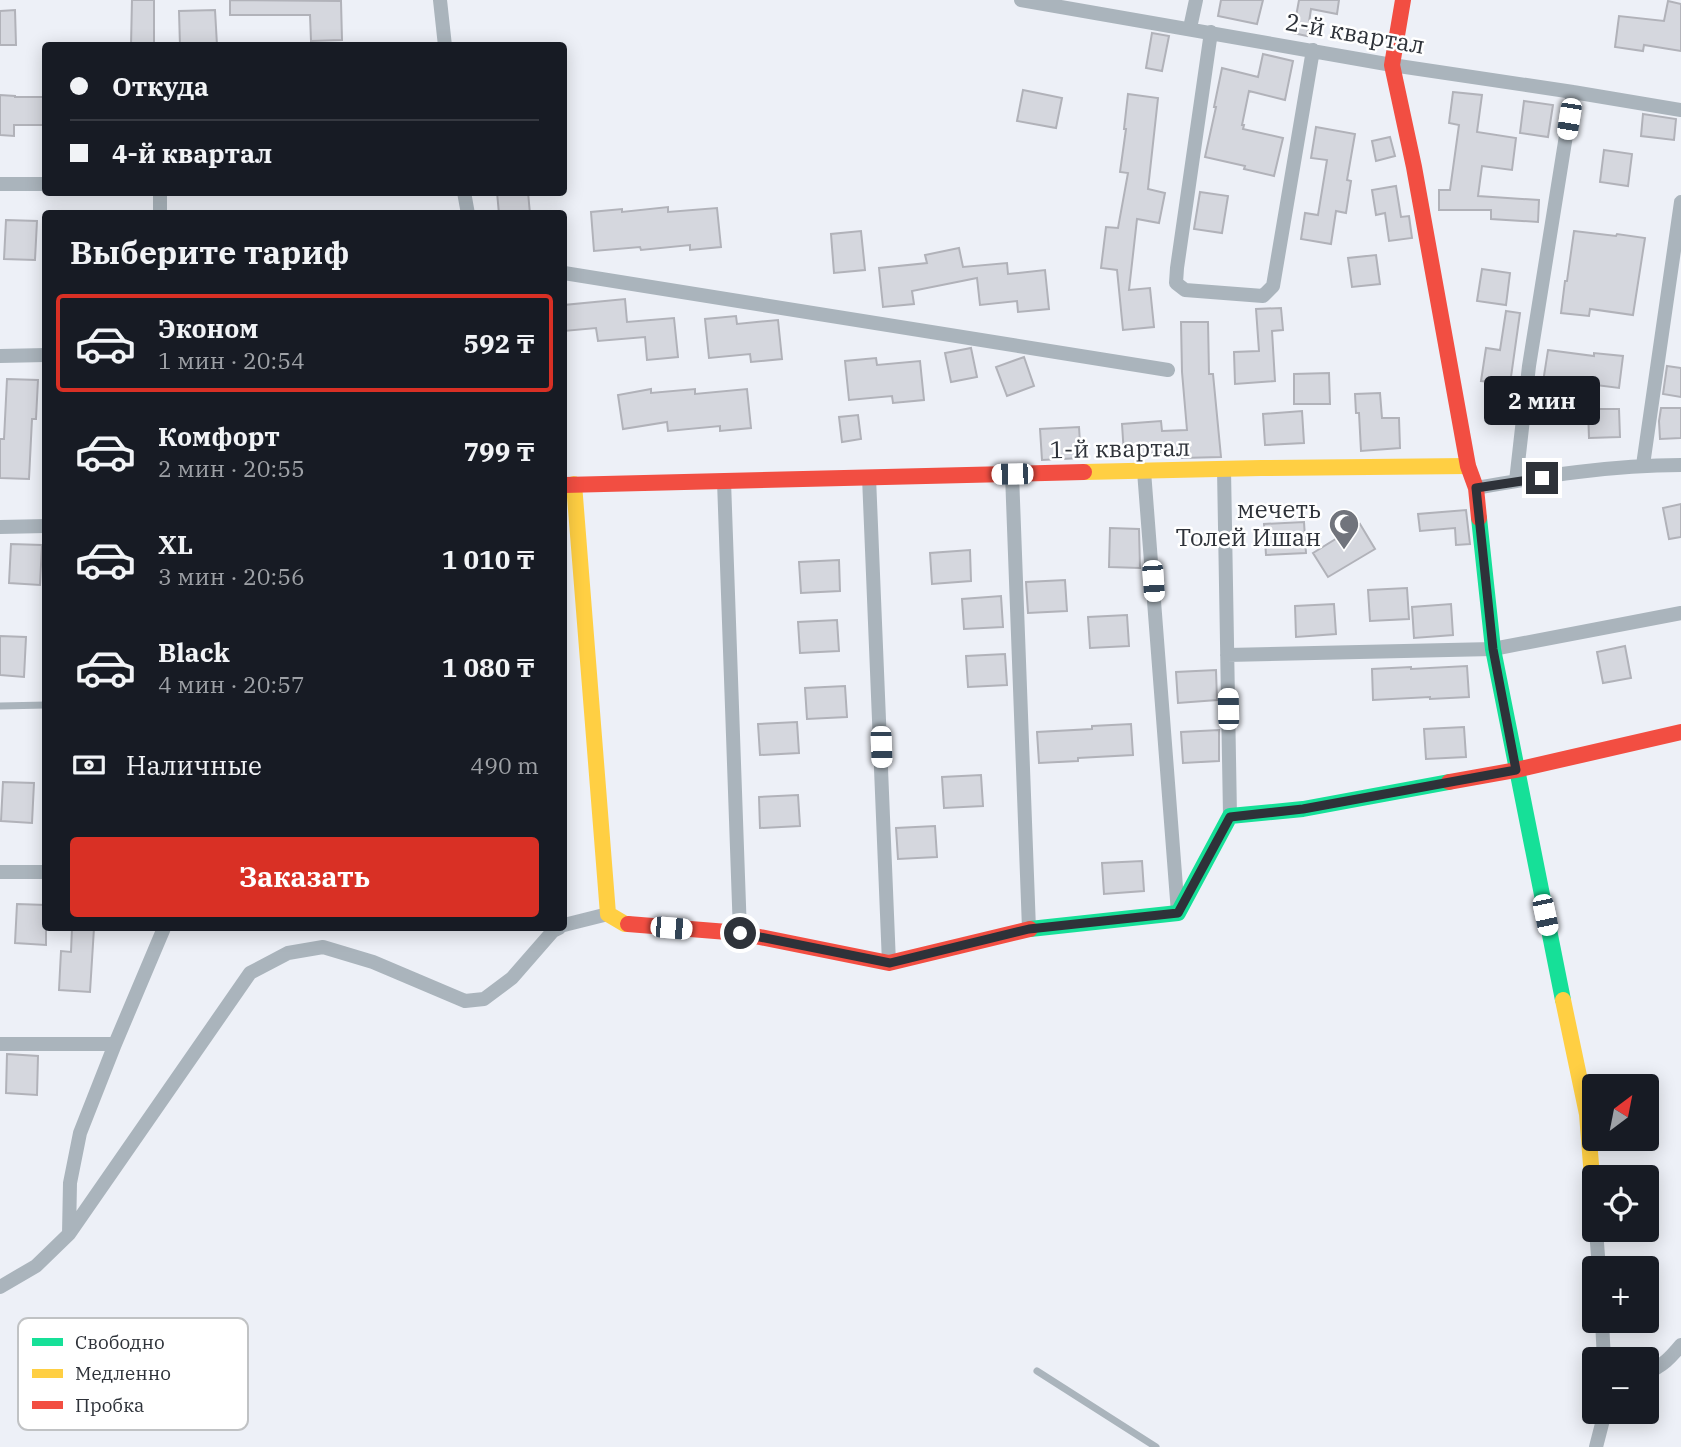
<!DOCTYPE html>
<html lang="ru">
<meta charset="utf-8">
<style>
body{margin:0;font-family:"IBM Plex Serif",serif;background:#20242c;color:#f1f3f6;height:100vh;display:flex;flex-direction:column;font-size:26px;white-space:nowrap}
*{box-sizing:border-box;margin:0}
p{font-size:23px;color:#9ea1a6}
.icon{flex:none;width:38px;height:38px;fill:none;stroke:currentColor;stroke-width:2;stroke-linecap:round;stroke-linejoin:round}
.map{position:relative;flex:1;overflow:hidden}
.drawer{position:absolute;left:42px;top:210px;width:525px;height:721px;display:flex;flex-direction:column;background:#171b24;border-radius:7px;box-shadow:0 4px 18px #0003}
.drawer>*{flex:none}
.banner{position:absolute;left:42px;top:42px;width:525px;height:154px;border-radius:7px;box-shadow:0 4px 18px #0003;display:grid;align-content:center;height:154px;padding:0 28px;background:#171b24}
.needle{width:46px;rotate:32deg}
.buttons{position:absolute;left:1582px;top:1074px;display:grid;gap:14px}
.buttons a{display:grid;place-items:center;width:77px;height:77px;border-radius:7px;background:#171b24;box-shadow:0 4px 18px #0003;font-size:35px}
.end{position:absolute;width:32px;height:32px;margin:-16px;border:9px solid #2e3239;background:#fff;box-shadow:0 0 0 4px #fff}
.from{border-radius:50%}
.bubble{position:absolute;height:49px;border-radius:7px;background:#171b24;box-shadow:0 4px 18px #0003;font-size:23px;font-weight:800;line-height:49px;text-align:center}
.car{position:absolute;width:21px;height:42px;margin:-21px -10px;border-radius:9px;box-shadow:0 0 5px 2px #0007;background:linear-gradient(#fff 24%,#345 0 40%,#fff 0 76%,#345 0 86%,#fff 0)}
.banner b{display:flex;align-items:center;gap:24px;height:66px;font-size:26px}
.banner b+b{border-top:2px solid #363941}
.banner i{width:18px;height:18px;background:#f1f3f6}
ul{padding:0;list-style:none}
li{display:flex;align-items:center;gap:21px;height:98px;margin:0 14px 10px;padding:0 14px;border:4px solid transparent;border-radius:7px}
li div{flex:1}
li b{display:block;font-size:26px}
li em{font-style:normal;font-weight:800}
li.selected{border-color:#d93025}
li>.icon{width:63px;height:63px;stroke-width:1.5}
h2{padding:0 28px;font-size:32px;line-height:84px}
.pay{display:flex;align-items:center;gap:18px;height:77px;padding:0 28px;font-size:26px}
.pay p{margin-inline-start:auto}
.button{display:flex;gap:14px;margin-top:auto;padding:14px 28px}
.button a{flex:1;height:80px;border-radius:7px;background:#d93025;color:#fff;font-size:28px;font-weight:800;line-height:80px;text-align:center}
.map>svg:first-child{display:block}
.building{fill:#d5d7de;stroke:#b1b2b9;stroke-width:2}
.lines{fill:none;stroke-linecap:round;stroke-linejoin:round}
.lane{stroke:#aab4bc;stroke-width:7}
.street{stroke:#aab4bc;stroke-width:14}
.fast{stroke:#16e098;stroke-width:16}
.slow{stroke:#ffcf43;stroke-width:16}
.jam{stroke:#f24e42;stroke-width:16}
.route{stroke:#2e3239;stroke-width:9}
.labels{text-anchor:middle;stroke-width:5;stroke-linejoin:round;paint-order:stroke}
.street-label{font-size:24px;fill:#2e3239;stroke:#fff}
.poi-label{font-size:24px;fill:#2e3239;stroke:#fff;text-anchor:end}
.key{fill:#fff;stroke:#c0c2c4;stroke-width:2}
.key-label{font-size:19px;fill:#2e3239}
</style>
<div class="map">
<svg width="1681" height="1447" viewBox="0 0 1681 1447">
<rect width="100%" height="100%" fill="#edf0f7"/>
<!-- building -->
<path class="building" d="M132 0H154V46H131Z
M230 0 341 1 342 40 311 41 310 15H230Z
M1221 0H1263L1257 24 1218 16Z
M1299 0H1339L1337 14 1311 9 1307 36 1293 33Z
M1668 1 1681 4V51L1644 45 1643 51 1615 47 1619 16 1664 21Z
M15 10 16 45H0V11Z
M215 10 217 45 180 46 179 11Z
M1152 33 1169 36 1162 71 1146 68Z
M1263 54 1293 61 1285 100 1249 91 1242 125H1244L1243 129 1283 138 1274 176 1244 169 1245 166 1205 157 1216 107H1214L1222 68 1258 77Z
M1023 90 1062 98 1056 128 1017 121Z
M1453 92 1482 95 1477 132 1516 138 1512 170 1482 166 1478 196 1539 200 1538 222 1491 219V210H1439V190H1450L1459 125 1449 123Z
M1128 94 1158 98 1148 189 1165 193 1159 223 1137 219 1129 290 1150 288 1154 327 1123 330 1117 270 1101 268 1106 227 1118 228 1128 173 1120 172 1126 129H1124Z
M0 95 15 96V97H46V125H14V136L0 135Z
M1524 101 1553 105 1548 137 1520 133Z
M1643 114 1676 119 1674 140 1641 136Z
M1316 127 1355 134 1347 180 1351 181 1346 213 1336 211 1331 244 1301 239 1305 213 1318 215 1327 160 1311 158Z
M1390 137 1395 156 1376 161 1372 141Z
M1604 150 1632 154 1628 186 1600 182Z
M1396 186 1401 217 1409 216 1412 238 1389 241 1385 213 1376 215 1372 190Z
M497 192H528L530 214H499Z
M1200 192 1228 196 1222 233 1194 229Z
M668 207V212L717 208 721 247 690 250V245L641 250 640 247 594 251 591 212 622 209V212Z
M6 220 37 221 35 260 4 259Z
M861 231 865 270 834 273 831 234Z
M1574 231 1616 236 1617 234 1645 238 1633 315 1590 309 1589 316 1561 313 1565 281H1567Z
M959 248 963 267 1007 263 1008 274 1045 270 1049 309 1018 312 1017 301 980 305 977 278 912 291 914 304 883 307 879 268 927 263 925 255Z
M1376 255 1380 284 1352 287 1348 258Z
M1482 269 1510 273 1506 305 1477 301Z
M625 299 627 322 674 318 678 357 647 360 645 337 598 341 596 328 564 331V305Z
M1281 308 1283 330 1272 331 1275 381 1235 384 1234 352 1259 351 1256 309Z
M1506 311 1520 313 1510 384 1481 381 1486 348 1500 350Z
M736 316 737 324 778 320 782 359 751 362 750 354 709 358 705 319Z
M1181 322H1208L1209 374H1213L1221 457 1182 458 1181 452 1124 455 1122 424 1161 421 1162 431 1187 430 1182 372Z
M971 348 977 377 951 382 945 353Z
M1548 350 1594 356V353L1623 356 1619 388 1572 382V385L1543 382Z
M1024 357 1034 386 1007 396 996 367Z
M876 358 877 365 920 361 924 400 893 403 892 396 849 400 845 361Z
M1667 366 1681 368V397L1663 394Z
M1329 373 1330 404H1294V374Z
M7 379 38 380 36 419H32L29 479 0 478V439H4Z
M651 389V393L695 389V394L747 389 751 428 720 431V426L668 431 667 422 623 429 618 395Z
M1380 393 1382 418H1399L1400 448 1361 451 1359 413H1356L1355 394Z
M1661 408H1681V438L1660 439 1659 421Z
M1588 409H1619L1620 437 1589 438Z
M1302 411 1304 443 1265 445 1263 414Z
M858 415 861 439 842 442 839 417Z
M1079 427 1081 458 1042 460 1040 429Z
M1681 504V537L1669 539 1663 508Z
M1466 510 1470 544 1456 545 1455 528 1420 531 1418 514Z
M1304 522 1306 553 1266 555 1264 524Z
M1360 524 1375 549 1328 577 1313 553Z
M1110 528 1139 529 1140 568 1109 567Z
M11 544 42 545 40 585 9 583Z
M970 550 971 581 932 584 930 553Z
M839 560 840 591 801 593 799 562Z
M1065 580 1067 611 1028 613 1026 582Z
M1407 588 1409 619 1370 621 1368 590Z
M1001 596 1003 627 964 629 962 599Z
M1334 604 1336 634 1296 637 1295 606Z
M1451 604 1453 635 1414 638 1412 607Z
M1127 615 1129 646 1090 648 1088 617Z
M837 620 839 651 800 653 798 622Z
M0 636 26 637 24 677 0 675Z
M1625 646 1631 678 1603 683 1597 652Z
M1005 654 1007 685 968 687 966 656Z
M1467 666 1469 697 1430 699V697L1373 700 1372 669 1411 667V669Z
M1216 670 1217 700 1178 703 1176 672Z
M845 686 847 717 807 719 805 688Z
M797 722 799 753 760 755 758 724Z
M1131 724 1133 755 1078 758V761L1039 763 1037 732 1092 729V726Z
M1464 727 1466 757 1426 759 1424 729Z
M1219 730V761L1183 763 1181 732Z
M981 775 983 806 944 808 942 777Z
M3 782 34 783 32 823 1 821Z
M798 795 800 826 760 828 759 797Z
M935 826 937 857 898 859 896 828Z
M1142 861 1144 891 1104 894 1102 863Z
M17 904 46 905V945L15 943Z
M72 928H94L90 992 59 990 61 951 71 952Z
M7 1054 38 1056 37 1095 6 1093Z"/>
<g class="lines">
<!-- lane -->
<path class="lane" d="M0 706 46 705
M1037 1371 1156 1447"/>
<!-- street -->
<path class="street" d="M440 0 445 46
M1021 0 1392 65 1573 92 1681 110
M1190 28 1196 0
M1211 32 1177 268 1176 283 1185 290 1263 296 1273 286 1313 50
M0 184H46
M160 192V214
M464 192 468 214
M564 273 1168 370
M0 356 46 355
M1643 465 1681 202
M1224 469 1230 816
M1144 471 1178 913
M1012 474 1029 929
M869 477 889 963
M724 481 740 933
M1516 481 1529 366 1573 92
M1476 488C1543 476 1612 465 1681 465
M0 527 46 526
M1227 655 1493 649 1681 613
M0 872H46
M564 925 608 914
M0 1044H115
M1596 1230 1599 1269
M69 1234 70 1183 80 1133 115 1044 164 928
M0 1287 36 1266 69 1234 250 973 288 953 323 947 373 962 465 1001 484 999 512 978 553 931 559 928
M1602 1321 1604 1360
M1647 1372C1662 1367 1671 1357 1681 1345
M1596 1447 1605 1412"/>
<!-- fast -->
<path class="fast" d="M1479 518 1493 649 1563 1000
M1030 929 1178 913 1230 816 1303 809 1449 782"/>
<!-- slow -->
<path class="slow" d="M1084 472 1261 468 1468 466
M574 484 608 914 625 924H628
M1563 1000 1587 1114 1594 1203"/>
<!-- jam -->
<path class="jam" d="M1403 0 1392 65 1414 167 1468 466 1476 488 1479 518
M564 485 1084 472
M1449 782 1516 770 1681 732
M628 924 740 933 889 963 1030 929"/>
</g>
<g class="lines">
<!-- route -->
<path class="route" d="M740 933 890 963 1029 929 1178 913 1230 817 1303 809 1516 770 1493 649 1476 488 1542 478"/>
</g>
<!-- icons -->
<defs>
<g id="mosque-pin" transform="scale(1.575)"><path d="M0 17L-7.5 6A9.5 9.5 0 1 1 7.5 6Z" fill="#71747c" stroke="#fff"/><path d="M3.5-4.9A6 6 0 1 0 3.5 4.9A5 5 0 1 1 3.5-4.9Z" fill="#fff"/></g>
</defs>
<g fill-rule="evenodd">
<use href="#mosque-pin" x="1344" y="524"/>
</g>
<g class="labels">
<!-- street labels -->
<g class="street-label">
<text transform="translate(1355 34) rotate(10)" y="8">2-й квартал</text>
<text transform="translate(1120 449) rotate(-1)" y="8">1-й квартал</text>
</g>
<!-- poi labels -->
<g class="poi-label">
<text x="1321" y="518">мечеть<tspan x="1321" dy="28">Толей Ишан</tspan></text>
</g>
</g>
<!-- legend -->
<rect x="18" y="1318" width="230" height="112" rx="10" class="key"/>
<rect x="32" y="1338" width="31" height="8" fill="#16e098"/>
<rect x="32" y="1369" width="31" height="9" fill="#ffcf43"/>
<rect x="32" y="1401" width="31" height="8" fill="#f24e42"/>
<g class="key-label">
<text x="75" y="1349">Свободно</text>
<text x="75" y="1380">Медленно</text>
<text x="75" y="1412">Пробка</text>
</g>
</svg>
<div class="buttons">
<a><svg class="needle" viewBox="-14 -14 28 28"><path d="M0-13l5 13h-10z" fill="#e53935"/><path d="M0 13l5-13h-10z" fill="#9ea1a6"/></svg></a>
<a><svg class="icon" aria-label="locate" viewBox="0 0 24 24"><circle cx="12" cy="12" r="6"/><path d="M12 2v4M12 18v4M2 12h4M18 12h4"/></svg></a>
<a>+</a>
<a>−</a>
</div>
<i class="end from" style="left:740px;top:933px"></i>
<i class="end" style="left:1542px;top:478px"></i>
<div class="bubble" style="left:1484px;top:376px;width:116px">2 мин</div>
<i class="car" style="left:1569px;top:119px;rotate:189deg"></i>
<i class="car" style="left:1012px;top:474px;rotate:269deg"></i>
<i class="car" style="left:1153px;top:581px;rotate:176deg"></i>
<i class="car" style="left:1228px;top:709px;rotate:359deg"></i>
<i class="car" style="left:881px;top:747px;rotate:178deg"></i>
<i class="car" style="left:1545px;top:915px;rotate:168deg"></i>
<i class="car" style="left:671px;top:928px;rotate:95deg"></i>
<div class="banner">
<b><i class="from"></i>Откуда</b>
<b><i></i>4-й квартал</b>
</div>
<section class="drawer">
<h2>Выберите тариф</h2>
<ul>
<li class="selected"><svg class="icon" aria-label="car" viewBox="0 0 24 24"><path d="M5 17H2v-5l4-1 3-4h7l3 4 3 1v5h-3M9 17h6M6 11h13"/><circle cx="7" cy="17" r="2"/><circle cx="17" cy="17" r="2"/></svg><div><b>Эконом</b><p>1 мин · 20:54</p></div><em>592 ₸</em></li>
<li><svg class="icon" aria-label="car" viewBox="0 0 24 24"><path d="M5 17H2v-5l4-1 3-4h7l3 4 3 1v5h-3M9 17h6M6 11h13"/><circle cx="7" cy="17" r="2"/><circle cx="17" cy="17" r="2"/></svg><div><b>Комфорт</b><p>2 мин · 20:55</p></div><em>799 ₸</em></li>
<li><svg class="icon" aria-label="car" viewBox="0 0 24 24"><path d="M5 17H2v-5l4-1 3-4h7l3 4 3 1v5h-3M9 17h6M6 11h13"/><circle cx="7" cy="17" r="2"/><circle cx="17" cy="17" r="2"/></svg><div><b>XL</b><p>3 мин · 20:56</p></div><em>1 010 ₸</em></li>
<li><svg class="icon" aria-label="car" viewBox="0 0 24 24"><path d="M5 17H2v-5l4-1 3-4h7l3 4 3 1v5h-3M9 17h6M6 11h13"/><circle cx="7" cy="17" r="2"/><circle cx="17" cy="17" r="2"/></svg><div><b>Black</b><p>4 мин · 20:57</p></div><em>1 080 ₸</em></li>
</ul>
<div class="pay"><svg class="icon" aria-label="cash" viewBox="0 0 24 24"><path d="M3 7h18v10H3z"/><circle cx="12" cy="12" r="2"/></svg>Наличные<p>490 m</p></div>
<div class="button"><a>Заказать</a></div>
</section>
</div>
